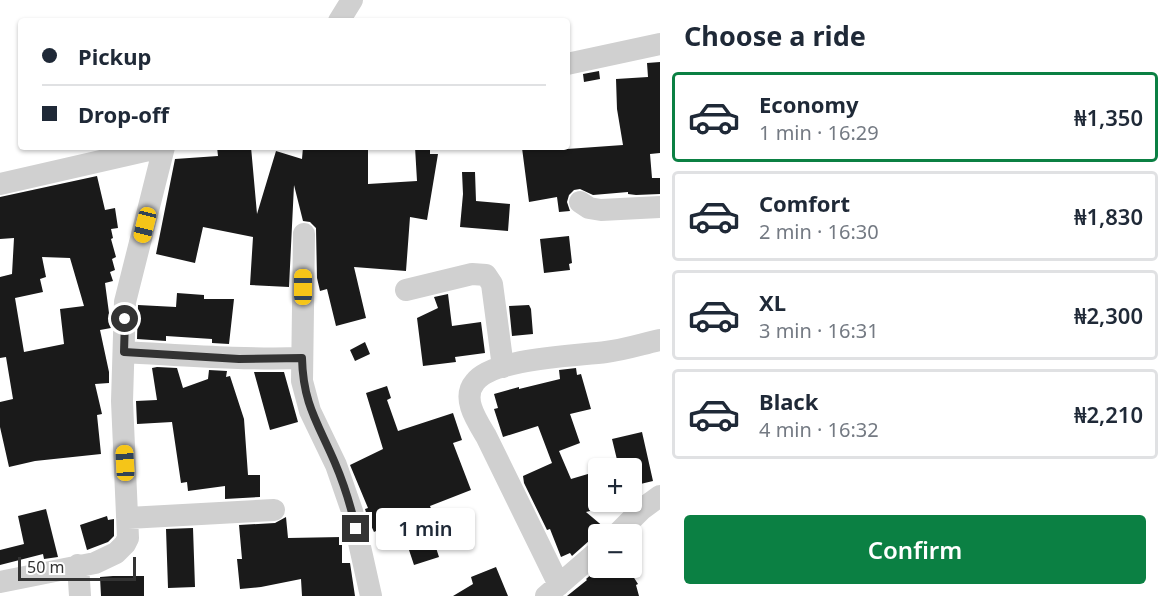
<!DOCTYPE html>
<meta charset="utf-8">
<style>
body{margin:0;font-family:"Noto Sans",sans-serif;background:#f2f2f3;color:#1f2937;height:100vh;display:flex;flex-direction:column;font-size:22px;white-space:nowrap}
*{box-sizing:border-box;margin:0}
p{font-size:20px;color:#747a83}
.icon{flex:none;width:33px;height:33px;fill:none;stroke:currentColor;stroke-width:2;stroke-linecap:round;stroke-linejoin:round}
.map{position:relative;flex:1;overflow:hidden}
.drawer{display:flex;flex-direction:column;background:#fff;width:510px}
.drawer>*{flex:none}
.hud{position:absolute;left:18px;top:18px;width:552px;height:132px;border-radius:6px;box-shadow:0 2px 4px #0004;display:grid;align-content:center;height:132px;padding:0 24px;background:#fff}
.buttons{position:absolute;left:588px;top:458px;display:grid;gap:12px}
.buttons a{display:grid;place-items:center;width:54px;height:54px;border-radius:6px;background:#fff;box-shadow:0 2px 4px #0004;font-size:30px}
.scale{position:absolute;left:18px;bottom:15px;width:118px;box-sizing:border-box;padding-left:6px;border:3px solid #333;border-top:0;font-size:16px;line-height:21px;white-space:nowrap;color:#333;-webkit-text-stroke:4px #fff;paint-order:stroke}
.end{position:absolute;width:27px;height:27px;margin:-14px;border:8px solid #333;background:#fff;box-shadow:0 0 0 3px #fff}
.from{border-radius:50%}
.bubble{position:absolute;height:42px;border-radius:6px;background:#fff;box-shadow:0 2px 4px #0004;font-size:20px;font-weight:600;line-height:42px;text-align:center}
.car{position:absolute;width:18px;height:36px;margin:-18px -9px;border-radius:8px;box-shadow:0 0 4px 2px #0007;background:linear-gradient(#f5c518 24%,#345 0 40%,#f5c518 0 76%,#345 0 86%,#f5c518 0)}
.hud b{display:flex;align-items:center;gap:21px;height:57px;font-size:22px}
.hud b+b{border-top:2px solid #e0e1e3}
.hud i{width:15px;height:15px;background:#1f2937}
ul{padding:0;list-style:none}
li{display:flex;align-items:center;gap:18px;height:90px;margin:0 12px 9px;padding:0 12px;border:3px solid #e0e1e3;border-radius:6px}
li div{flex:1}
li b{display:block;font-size:22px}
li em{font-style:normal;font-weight:600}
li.current{border-color:#0b8043}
li>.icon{width:54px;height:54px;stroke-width:1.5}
h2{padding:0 24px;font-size:27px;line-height:72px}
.primary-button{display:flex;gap:12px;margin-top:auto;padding:12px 24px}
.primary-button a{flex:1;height:69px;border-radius:6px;background:#0b8043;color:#fff;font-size:24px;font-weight:600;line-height:69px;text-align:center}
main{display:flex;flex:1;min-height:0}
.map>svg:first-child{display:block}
.building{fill:#1a1a1a;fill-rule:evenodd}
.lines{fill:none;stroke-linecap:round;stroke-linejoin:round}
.minor{stroke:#d0d0d0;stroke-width:22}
.route{stroke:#333;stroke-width:8}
</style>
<main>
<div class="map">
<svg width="660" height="596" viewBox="0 0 660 596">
<rect width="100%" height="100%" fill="#fff"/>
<!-- building -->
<path class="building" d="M660 62V153L650 154 652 178H660V194L636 195 628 194V192L593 195 580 189 574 190 569 195 567 202 570 211 559 212 557 197 529 202 522 148 566 147 567 149 623 145 617 109 616 79 648 77 647 63Z
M599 71 600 79 584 82 583 74Z
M217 147H251L257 214 276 151 302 159 303 147H368V184L417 181 415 147H430V154H438L427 220 410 217 406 271 354 267 366 318 336 326 327 289 320 291 317 278 316 228 310 222 303 221 294 185 289 287 250 285 253 237 203 227 195 263 156 254 175 159 218 156Z
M462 172H475L476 201 510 204 508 231 460 227 463 194Z
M97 176 105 210 115 208 118 228 111 229 113 238 111 239 116 257 112 259 115 270 110 272 113 281 105 283 111 328 100 330 109 372V383L95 384 102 414 97 415 101 454 35 461 9 467 0 427V402L13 399 6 357 0 358V277L12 274 14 238 0 239V197ZM42 257 70 258 84 306 60 309 64 344 24 352 15 298 43 292 40 279 46 277Z
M569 236 572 263 569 264 570 270 544 273 540 239Z
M177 293 204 295V299H234L229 344 212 343V339L166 336V341L137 339 138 305 176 307Z
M448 294 452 326 481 322 485 353 455 357 456 362 423 366 417 318 438 308 434 297Z
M529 305 531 309 533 334 512 336 509 306Z
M365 342 370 354 355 361 350 350Z
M157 367 177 368 183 388 208 379 209 370 227 371 226 377 230 376 244 419 248 475H260V497L225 499V486L188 491 187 482 181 483 172 422 137 424 136 401 157 400 152 368Z
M576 368 577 375 581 374 591 409 570 414 580 443 559 451 571 479 598 471V509L586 512 605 528 604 534H598V538L590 540 572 556 570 553 561 557 550 529 547 530 524 483 523 476 552 463 538 426 503 437 494 409 498 408 494 394 519 387V389L560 379 559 370Z
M254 372H284L298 422 270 430Z
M387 386 391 398 387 400 398 431 453 413 462 440 453 443 471 490 430 506 433 514 426 517 439 557 414 565 399 520 374 532 368 519 365 509 368 508 350 465 383 449 366 393Z
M642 432 653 481 632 486V468H619L612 439Z
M46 509 58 557 44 559 43 554 0 565V550L24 544 18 516Z
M107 516 108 520 114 519V536L108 542 87 550 80 525Z
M286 517 288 538 342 537V563H350L355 596H302L301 579 261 587 240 589 237 559H242L239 525 275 523Z
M193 528 195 587 168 588 166 529Z
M496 567 508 596H453L473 584 471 577Z
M600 567H627L638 584 636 585 639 596H567L587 580 586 579Z
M113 576H144V596H101L100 577Z"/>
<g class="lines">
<!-- minor -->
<path class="minor" d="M339 21 352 0
M567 64 660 44
M0 184 162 147
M580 202 589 208 601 210 660 207
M304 234 302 381 310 411 336 465 352 511 371 596
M406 290 472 274 486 275 492 284 503 367
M124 352C183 355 242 360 302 358
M128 518 274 510
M617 534 642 509 660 496
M78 565 80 596
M0 582 95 563 116 553 125 544 128 538 122 401 125 302 164 147
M559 585 486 436C477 421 461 398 475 382 493 358 576 356 606 352 624 350 642 344 660 340
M546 596 598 551"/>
</g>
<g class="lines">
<!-- route -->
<path class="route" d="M125 319 124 352 239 359 302 358C303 404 318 423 335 463 344 484 351 507 356 529"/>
</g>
</svg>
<div class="buttons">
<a>+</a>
<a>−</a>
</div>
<div class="scale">50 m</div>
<i class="end from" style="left:125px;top:319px"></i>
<i class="end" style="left:356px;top:529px"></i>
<div class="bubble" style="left:376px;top:508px;width:99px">1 min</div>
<i class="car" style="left:145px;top:225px;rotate:194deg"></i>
<i class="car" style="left:303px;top:287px;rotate:0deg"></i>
<i class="car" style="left:125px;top:463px;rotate:357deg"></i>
<div class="hud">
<b><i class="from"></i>Pickup</b>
<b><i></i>Drop-off</b>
</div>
</div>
<section class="drawer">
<h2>Choose a ride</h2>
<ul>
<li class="current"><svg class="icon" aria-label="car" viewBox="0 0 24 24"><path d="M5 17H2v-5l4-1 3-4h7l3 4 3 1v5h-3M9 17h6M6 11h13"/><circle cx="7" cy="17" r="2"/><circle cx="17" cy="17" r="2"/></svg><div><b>Economy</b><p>1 min · 16:29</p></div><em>₦1,350</em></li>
<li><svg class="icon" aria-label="car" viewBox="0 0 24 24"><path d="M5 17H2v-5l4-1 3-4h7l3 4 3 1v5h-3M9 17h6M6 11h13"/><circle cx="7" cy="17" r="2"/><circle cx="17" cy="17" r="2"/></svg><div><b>Comfort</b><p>2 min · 16:30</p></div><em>₦1,830</em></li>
<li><svg class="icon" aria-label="car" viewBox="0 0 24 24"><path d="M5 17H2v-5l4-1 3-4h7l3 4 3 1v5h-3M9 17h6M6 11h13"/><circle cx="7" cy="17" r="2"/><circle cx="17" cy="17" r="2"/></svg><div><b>XL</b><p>3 min · 16:31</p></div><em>₦2,300</em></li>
<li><svg class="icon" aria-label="car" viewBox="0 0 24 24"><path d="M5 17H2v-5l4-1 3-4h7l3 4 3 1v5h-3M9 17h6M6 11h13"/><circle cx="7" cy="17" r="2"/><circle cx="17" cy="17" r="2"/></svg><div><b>Black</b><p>4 min · 16:32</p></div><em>₦2,210</em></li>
</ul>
<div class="primary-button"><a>Confirm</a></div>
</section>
</main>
